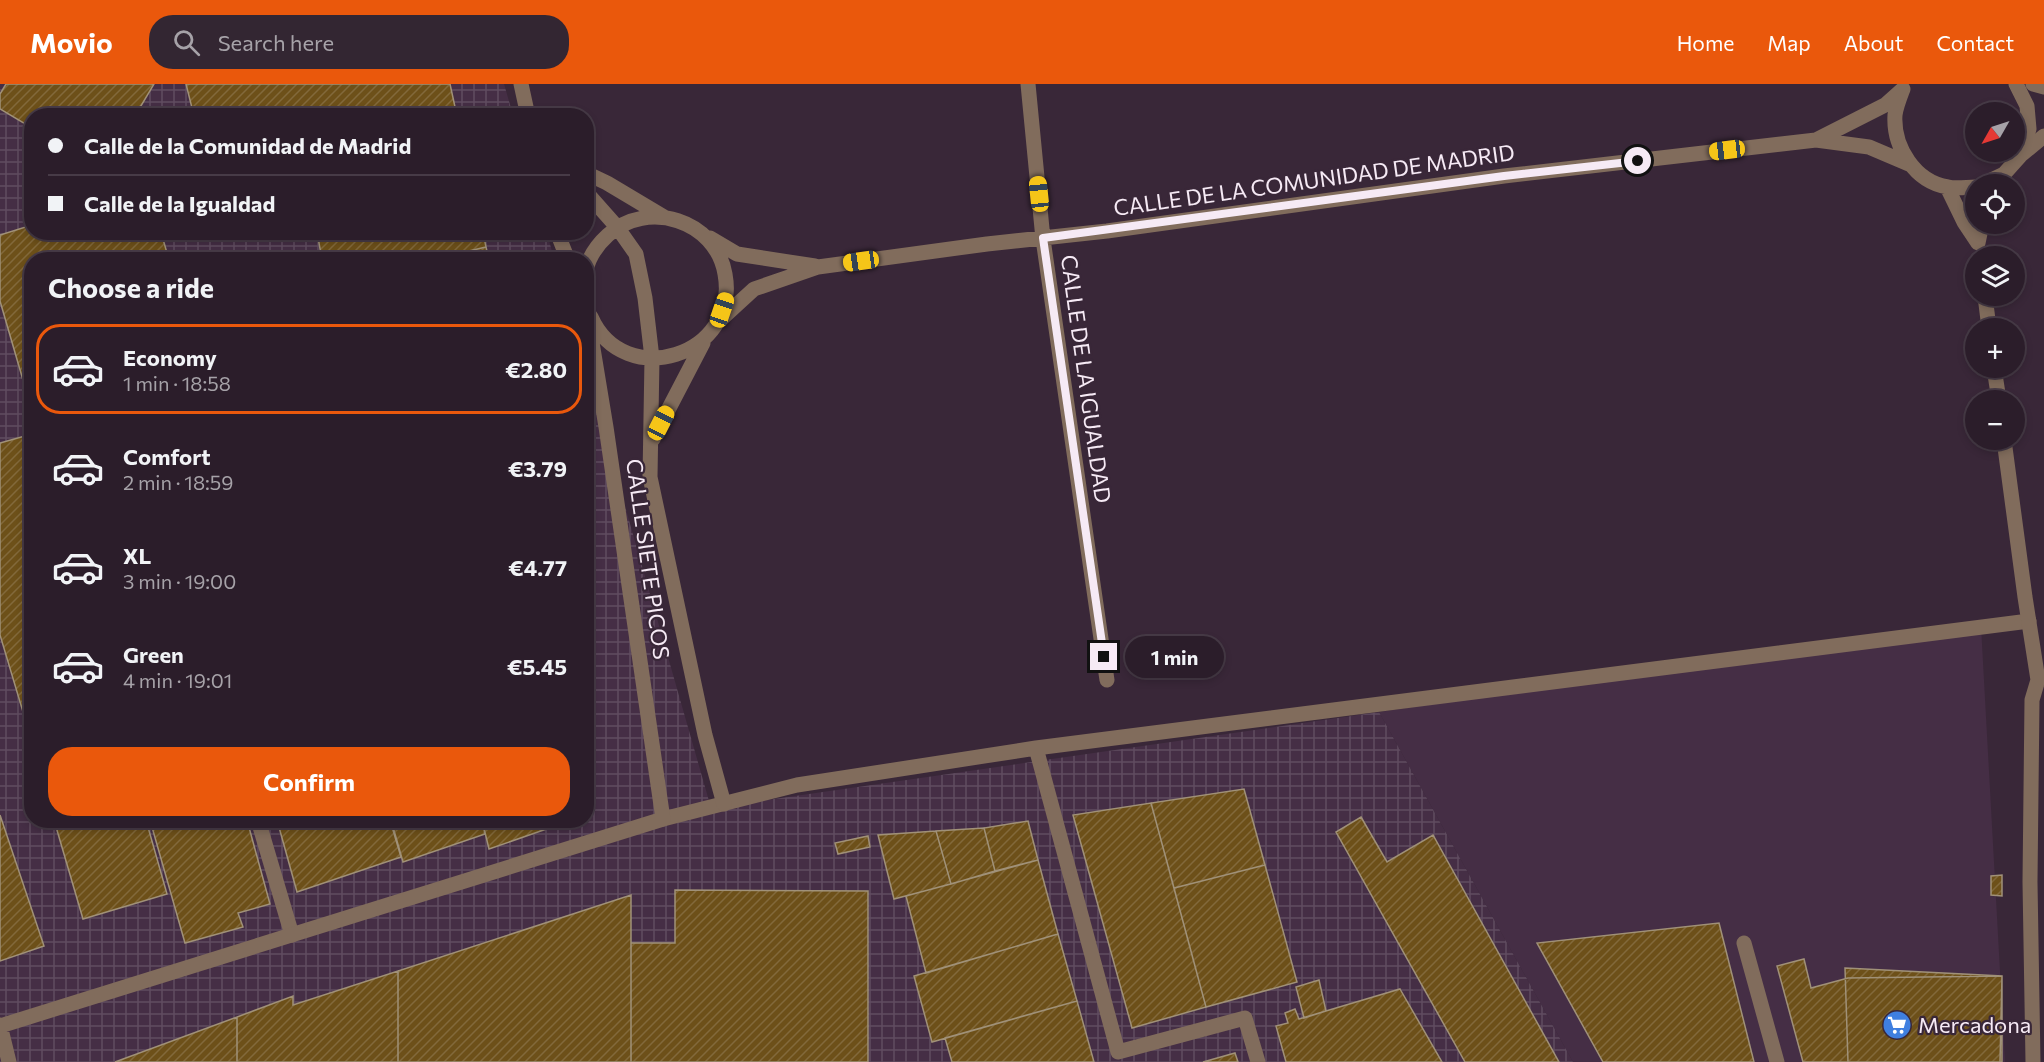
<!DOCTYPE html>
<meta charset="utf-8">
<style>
body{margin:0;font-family:Commissioner,sans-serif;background:#332632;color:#f1f3f6;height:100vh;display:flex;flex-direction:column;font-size:22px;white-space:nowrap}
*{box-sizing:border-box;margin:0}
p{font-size:20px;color:#a6a2a8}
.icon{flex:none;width:33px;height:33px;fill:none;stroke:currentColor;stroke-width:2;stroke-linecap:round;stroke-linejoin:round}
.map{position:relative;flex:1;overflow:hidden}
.sheet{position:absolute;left:24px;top:168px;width:570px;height:576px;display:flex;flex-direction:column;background:#2b1d2a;border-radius:24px;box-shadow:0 3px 9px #0003,0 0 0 2px #473b47}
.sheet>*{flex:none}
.hud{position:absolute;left:24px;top:24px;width:570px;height:132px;border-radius:24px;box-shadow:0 3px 9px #0003,0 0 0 2px #473b47;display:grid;align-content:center;height:132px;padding:0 24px;background:#2b1d2a}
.needle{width:39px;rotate:231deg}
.buttons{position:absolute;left:1965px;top:18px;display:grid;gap:12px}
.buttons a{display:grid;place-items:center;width:60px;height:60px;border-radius:50%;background:#2b1d2a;box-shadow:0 3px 9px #0003,0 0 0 2px #473b47;font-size:30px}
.end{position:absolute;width:27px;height:27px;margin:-14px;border:8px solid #f6eaf5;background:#111;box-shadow:0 0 0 3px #111}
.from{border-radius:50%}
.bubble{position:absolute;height:42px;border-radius:21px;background:#2b1d2a;box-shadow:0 3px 9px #0003,0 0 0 2px #473b47;font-size:20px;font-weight:700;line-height:42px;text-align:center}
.car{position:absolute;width:18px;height:36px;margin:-18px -9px;border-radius:8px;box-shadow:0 0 4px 2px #0007;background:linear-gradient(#f5c518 24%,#345 0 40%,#f5c518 0 76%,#345 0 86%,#f5c518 0)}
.hud b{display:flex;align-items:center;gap:21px;height:57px;font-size:22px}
.hud b+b{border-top:2px solid #473b47}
.hud i{width:15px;height:15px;background:#f1f3f6}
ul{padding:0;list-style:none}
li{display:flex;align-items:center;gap:18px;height:90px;margin:0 12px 9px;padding:0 12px;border:3px solid transparent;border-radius:24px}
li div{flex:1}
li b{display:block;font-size:22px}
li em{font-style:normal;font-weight:700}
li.active{border-color:#ea580c}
li>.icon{width:54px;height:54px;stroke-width:1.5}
h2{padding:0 24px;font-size:27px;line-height:72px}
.action{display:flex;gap:12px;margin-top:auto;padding:12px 24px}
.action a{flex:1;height:69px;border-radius:24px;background:#ea580c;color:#fff;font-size:24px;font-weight:700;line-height:69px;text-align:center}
header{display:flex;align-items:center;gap:36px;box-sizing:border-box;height:84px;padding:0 30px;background:#ea580c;color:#fff}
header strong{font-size:28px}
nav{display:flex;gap:33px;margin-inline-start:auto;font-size:21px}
.search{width:420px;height:54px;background:#332632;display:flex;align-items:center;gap:15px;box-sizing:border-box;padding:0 21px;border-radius:24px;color:#a6a2a8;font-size:22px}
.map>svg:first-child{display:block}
.built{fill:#452e45}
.industrial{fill:url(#industrial-grid)}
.building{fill:url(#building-hatch);stroke:#a09178;stroke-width:1.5}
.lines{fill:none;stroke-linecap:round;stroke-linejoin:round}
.service{stroke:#816c5c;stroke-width:15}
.minor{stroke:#816c5c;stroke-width:15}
.route{stroke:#f6eaf5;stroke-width:8}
.labels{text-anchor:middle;stroke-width:4.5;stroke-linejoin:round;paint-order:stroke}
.street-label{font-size:22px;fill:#f6eaf5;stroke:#392738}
.poi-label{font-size:22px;fill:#f6eaf5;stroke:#392738;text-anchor:start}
</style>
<header>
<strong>Movio</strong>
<div class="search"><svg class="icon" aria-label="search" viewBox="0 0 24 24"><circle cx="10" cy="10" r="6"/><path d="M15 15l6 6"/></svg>Search here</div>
<nav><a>Home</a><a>Map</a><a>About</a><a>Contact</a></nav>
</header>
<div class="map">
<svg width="2044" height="978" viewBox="0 0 2044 978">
<defs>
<pattern id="industrial-grid" width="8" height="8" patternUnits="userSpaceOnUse" patternTransform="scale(1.5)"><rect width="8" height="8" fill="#452e45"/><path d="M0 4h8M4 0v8" fill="none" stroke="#604c60"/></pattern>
<pattern id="building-hatch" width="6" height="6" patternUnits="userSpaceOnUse" patternTransform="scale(1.5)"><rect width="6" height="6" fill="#6d5019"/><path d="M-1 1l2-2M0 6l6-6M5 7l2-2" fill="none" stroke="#82693b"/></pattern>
</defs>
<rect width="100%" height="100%" fill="#392738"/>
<!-- built -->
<path class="built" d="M1981 542 2005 978H1573L1379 628Z"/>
<!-- industrial -->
<path class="industrial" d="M0 0H504L513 31 32 32V148L547 149 554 175 32 176V736H586L587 289 711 724 1379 628 1573 978H0Z"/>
<!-- building -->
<path class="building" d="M6 0H154L135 32H32V44L0 25V10Z
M186 0H450L457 32H194Z
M32 141V148H161L169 176H32V327L0 217V151Z
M317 148H483L486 163 430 176H297L321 170Z
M486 163 489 176H430L465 168Z
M32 350V658L0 551V359Z
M1244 705 1265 781 1174 804 1151 719Z
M1151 719 1206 923 1132 944 1073 731Z
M0 731 44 862 0 877Z
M1361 733 1387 778 1433 751 1559 978H1465L1336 748Z
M54 736H146L167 810 83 835Z
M150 736H247L270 820 238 829 243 843 185 859Z
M277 736H390L401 773 297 808Z
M391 736H482L485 750 403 778Z
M482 736H561V740L489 765Z
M1028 737 1038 776 995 787 984 744Z
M984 744 995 787 951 800 936 747Z
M936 747 951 800 894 815 878 751Z
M868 752 870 763 838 770 835 759Z
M1038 776 1058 850 926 889 906 812Z
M1265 781 1297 898 1206 923 1174 804Z
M2002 791V812L1991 811V792Z
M675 806 868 807V978H631V859H675Z
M631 811V978H398V887Z
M1719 839 1754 978H1603L1537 859Z
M1058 850 1077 917 932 958 914 892Z
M1804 875 1811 904 1848 894 2002 892V978H1803L1777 882Z
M1845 884 2002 892 2000 978H1848Z
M398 887V978H237V933L293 912V921Z
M1319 896 1326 927 1304 934 1296 903Z
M1400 905 1442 978H1286L1276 942 1288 939 1285 929 1295 925 1299 935Z
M1077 917 1094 978H952L945 954Z
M237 933V978H115Z
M1235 969 1238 978H1203Z"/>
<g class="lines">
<!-- service -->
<path class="service" d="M663 735 797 701 1036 664
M258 736 292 851
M1258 978 1245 934 1118 968 1036 664 2029 537"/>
<!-- minor -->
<path class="minor" d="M521 0 528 32
M1028 0 1043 155 1107 596
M2033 0 2044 3
M1903 5 1885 21 1816 56 1869 63 1909 80
M1903 5C1900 13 1896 23 1895 31 1893 63 1915 98 1948 103 1956 105 1967 103 1976 103
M2021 71 2044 52
M586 89 607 99 664 133
M1983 100 2004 90 2021 71 2029 45 2027 22 2016 0
M1947 103 1964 138 1978 159 1982 140
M586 108 617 143 636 170 645 214 652 274 650 393 705 651 724 720
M557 148 568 176
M710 154 737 170 815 182
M586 186C589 173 598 160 608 151 647 115 716 136 725 190 740 272 624 308 591 233
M1985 212 1989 244
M718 238 754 205 818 183 987 160 1107 147 1504 92 1816 56
M1994 284 1999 316
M653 355 703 259
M2004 356 2025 513 2038 596
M1744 859 1777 978
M0 941 9 978
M0 942 663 735 606 343 586 222
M2033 978 2030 798 2032 616 2038 596 2044 593"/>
</g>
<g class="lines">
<!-- route -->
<path class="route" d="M1104 573 1043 154 1504 92 1638 77"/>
</g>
<!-- icons -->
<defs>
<g id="supermarket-disc" transform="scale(1.5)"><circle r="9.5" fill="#3f7fe0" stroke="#392738"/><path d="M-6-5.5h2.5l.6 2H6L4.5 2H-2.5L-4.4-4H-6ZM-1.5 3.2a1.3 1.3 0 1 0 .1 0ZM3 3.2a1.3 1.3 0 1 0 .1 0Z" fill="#fff"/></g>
</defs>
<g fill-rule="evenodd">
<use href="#supermarket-disc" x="1897" y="941"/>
</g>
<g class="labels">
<!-- street labels -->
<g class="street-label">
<text transform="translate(1314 96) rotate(-8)" y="8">CALLE DE LA COMUNIDAD DE MADRID</text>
<text transform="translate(1086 295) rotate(82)" y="8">CALLE DE LA IGUALDAD</text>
<text transform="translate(648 475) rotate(82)" y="8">CALLE SIETE PICOS</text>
</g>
<!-- poi labels -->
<g class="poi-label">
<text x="1918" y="949">Mercadona</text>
</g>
</g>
</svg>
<div class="buttons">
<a><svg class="needle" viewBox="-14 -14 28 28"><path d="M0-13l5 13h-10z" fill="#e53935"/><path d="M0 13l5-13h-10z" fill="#a6a2a8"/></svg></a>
<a><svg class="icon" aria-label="locate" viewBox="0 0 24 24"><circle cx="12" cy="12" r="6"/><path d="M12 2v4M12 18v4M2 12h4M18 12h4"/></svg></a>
<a><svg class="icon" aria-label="layers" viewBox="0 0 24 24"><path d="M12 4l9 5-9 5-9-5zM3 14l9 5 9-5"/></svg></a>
<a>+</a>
<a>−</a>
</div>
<i class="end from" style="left:1638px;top:77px"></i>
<i class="end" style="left:1104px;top:573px"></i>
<div class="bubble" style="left:1125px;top:552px;width:99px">1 min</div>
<i class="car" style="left:1727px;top:66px;rotate:263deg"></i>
<i class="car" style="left:1039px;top:110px;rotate:354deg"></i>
<i class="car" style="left:861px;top:177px;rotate:262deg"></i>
<i class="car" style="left:722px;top:226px;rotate:19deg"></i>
<i class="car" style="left:661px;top:339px;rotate:27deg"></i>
<div class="hud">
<b><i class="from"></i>Calle de la Comunidad de Madrid</b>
<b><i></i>Calle de la Igualdad</b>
</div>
<section class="sheet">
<h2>Choose a ride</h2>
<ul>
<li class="active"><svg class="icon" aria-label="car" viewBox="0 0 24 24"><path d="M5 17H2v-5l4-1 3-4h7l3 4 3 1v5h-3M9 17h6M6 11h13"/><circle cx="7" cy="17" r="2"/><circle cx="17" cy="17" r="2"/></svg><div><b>Economy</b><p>1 min · 18:58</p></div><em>€2.80</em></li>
<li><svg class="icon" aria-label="car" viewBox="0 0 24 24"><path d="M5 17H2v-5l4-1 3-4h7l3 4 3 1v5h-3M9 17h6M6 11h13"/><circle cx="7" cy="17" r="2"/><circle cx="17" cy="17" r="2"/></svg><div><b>Comfort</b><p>2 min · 18:59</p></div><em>€3.79</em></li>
<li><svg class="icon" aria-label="car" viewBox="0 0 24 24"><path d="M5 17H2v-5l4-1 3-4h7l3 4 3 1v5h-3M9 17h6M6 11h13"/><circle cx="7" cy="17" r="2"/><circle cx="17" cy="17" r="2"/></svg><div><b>XL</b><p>3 min · 19:00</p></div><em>€4.77</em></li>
<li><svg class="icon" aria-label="car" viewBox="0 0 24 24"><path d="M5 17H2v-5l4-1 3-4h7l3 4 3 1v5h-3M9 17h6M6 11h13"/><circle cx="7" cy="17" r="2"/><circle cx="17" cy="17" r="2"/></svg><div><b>Green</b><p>4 min · 19:01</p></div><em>€5.45</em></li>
</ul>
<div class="action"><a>Confirm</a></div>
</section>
</div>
